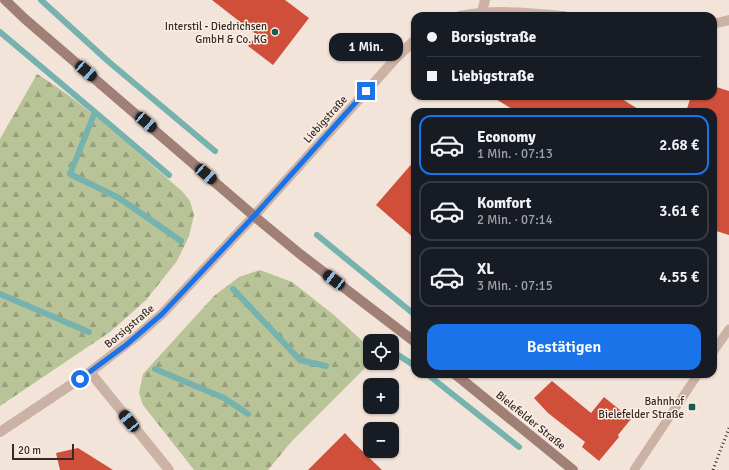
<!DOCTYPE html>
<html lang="de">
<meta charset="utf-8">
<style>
body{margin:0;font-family:Signika,sans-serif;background:#20242c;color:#f1f3f6;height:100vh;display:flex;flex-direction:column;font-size:15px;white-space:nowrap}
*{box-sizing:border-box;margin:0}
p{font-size:13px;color:#9ea1a6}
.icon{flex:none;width:22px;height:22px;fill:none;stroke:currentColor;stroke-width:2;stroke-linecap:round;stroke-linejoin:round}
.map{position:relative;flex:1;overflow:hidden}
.panel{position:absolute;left:411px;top:108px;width:306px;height:270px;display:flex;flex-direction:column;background:#171b24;border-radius:12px;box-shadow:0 1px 3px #0004}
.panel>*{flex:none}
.hud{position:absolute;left:411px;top:12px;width:306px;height:88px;border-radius:12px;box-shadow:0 1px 3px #0004;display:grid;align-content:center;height:88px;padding:0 16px;background:#171b24}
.buttons{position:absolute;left:363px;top:334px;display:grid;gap:8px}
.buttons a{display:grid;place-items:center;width:36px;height:36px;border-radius:8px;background:#171b24;box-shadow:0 1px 3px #0004;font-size:20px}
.scale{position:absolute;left:12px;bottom:10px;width:62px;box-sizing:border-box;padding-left:4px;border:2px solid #372a26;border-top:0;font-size:11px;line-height:14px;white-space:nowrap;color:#372a26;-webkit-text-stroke:3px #fbefe5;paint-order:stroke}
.end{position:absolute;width:18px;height:18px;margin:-9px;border:5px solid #1a73e8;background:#fff;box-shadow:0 0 0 2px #fff}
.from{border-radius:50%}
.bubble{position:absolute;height:28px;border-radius:12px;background:#171b24;box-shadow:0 1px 3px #0004;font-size:13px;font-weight:600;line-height:28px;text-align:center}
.car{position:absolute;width:12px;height:24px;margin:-12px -6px;border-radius:5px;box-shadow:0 0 3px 1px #0007;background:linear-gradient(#222 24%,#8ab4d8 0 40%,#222 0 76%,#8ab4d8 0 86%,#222 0)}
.hud b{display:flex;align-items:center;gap:14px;height:38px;font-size:15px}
.hud b+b{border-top:1px solid #363941}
.hud i{width:10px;height:10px;background:#f1f3f6}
ul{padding:7px 0 0;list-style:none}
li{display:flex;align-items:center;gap:12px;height:60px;margin:0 8px 6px;padding:0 8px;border:2px solid #363941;border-radius:12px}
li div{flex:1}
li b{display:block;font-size:15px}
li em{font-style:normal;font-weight:600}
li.on{border-color:#1a73e8}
li>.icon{width:36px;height:36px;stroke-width:1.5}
.button{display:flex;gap:8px;margin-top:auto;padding:8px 16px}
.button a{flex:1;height:46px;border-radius:12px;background:#1a73e8;color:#fff;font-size:16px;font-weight:600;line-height:46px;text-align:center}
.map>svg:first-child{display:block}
.forest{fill:url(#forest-firs)}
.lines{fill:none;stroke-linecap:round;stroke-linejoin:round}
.stream{stroke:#76b2ae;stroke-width:6}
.building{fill:#cf4f3b}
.service{stroke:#ccb2a4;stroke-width:9}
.minor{stroke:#ccb2a4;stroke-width:10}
.secondary{stroke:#a08075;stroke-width:10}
.rail{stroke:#372a26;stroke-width:3;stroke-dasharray:1 3;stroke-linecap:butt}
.route{stroke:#1a73e8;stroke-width:5}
.poi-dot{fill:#195b58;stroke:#fbefe5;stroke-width:1.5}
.labels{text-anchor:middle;stroke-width:3;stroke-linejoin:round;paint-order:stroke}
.poi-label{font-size:11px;fill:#372a26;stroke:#fbefe5;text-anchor:end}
.street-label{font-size:11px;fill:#372a26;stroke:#fbefe5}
</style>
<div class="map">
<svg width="729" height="470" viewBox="0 0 729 470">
<defs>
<pattern id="forest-firs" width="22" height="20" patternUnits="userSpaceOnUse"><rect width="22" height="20" fill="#b9c398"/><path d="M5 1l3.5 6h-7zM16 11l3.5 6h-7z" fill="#979f7c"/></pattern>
</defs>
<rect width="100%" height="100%" fill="#f3e4d9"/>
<!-- forest -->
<path class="forest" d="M37 74C90 107 135 151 182 191L190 201 194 215 189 236 177 261 146 300 110 332 0 406V139Z
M260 270 292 282 334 315 370 348V363L291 442 268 470H194L143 405 139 393 143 374 214 296 239 277Z"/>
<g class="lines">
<!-- stream -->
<path class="stream" d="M41 0 109 62 215 151
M0 32 95 112 70 174 119 198 181 241
M95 112 169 175
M317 235 415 315
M233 289 300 360 326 366
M0 294 89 332
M373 339 376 341
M392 351 415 366
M155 369 224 398 248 414
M427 374 519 447"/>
</g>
<!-- building -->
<path class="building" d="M212 0H285L309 18 273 65 248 46 257 35Z
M713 86 729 91V235L713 230V112H686L691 96H713Z
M491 96H617L643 112H517Z
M415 160V239L376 205Z
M552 381 591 413 604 397 631 419 618 435 619 437 599 461 582 447 585 442 548 413 534 398Z
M345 433 353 442 382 470H308Z
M78 448 113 470H60L56 453Z"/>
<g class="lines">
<!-- service -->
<path class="service" d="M713 352 729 329
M634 470 698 374"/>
<!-- minor -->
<path class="minor" d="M482 12 485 0
M460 16C494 9 530 13 564 16
M713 24 729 20
M90 372 169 470
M0 432 90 372 138 335 162 314 254 216 397 57 415 40"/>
<!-- secondary -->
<path class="secondary" d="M5 0 25 19 254 216 300 254 415 342
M455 374 573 470"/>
<!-- rail -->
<path class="rail" d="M713 470 729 428"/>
</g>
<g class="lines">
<!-- route -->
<path class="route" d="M80 379 126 345 162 314 254 216 366 91"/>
</g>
<!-- markers -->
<g class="poi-dot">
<circle cx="275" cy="32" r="4"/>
<rect x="688" y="403" width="8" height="8" rx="2"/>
</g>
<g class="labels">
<!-- poi labels -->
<g class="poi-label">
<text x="267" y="30">Interstil - Diedrichsen<tspan x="267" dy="13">GmbH &amp; Co. KG</tspan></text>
<text x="684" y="405">Bahnhof<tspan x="684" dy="13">Bielefelder Straße</tspan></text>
</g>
<!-- street labels -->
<g class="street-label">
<text transform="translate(325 119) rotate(-48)" y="4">Liebigstraße</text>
<text transform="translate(129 326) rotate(-40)" y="4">Borsigstraße</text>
<text transform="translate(531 420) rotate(39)" y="4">Bielefelder Straße</text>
</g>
</g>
</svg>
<div class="buttons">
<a><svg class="icon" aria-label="locate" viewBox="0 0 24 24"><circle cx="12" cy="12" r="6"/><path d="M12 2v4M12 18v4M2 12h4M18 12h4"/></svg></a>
<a>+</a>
<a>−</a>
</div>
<div class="scale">20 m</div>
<i class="end from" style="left:80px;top:379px"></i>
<i class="end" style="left:366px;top:91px"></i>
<div class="bubble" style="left:329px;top:33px;width:74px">1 Min.</div>
<i class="car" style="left:86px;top:71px;rotate:131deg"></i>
<i class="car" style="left:146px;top:122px;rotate:131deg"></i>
<i class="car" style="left:206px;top:174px;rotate:131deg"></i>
<i class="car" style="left:334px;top:280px;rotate:307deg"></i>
<i class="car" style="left:129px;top:421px;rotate:321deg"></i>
<div class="hud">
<b><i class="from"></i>Borsigstraße</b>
<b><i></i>Liebigstraße</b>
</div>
<section class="panel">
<ul>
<li class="on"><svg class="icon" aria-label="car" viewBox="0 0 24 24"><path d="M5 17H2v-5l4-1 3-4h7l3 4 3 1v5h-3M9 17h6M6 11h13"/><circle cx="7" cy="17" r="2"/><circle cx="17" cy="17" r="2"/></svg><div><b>Economy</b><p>1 Min. · 07:13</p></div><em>2.68 €</em></li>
<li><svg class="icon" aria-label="car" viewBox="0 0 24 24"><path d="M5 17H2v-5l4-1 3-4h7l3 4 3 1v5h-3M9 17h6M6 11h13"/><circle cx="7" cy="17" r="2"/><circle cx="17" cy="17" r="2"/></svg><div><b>Komfort</b><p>2 Min. · 07:14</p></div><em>3.61 €</em></li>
<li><svg class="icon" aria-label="car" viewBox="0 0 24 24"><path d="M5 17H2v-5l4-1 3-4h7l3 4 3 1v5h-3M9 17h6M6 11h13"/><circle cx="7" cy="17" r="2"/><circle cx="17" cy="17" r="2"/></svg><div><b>XL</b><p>3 Min. · 07:15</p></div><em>4.55 €</em></li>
</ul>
<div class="button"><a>Bestätigen</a></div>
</section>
</div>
